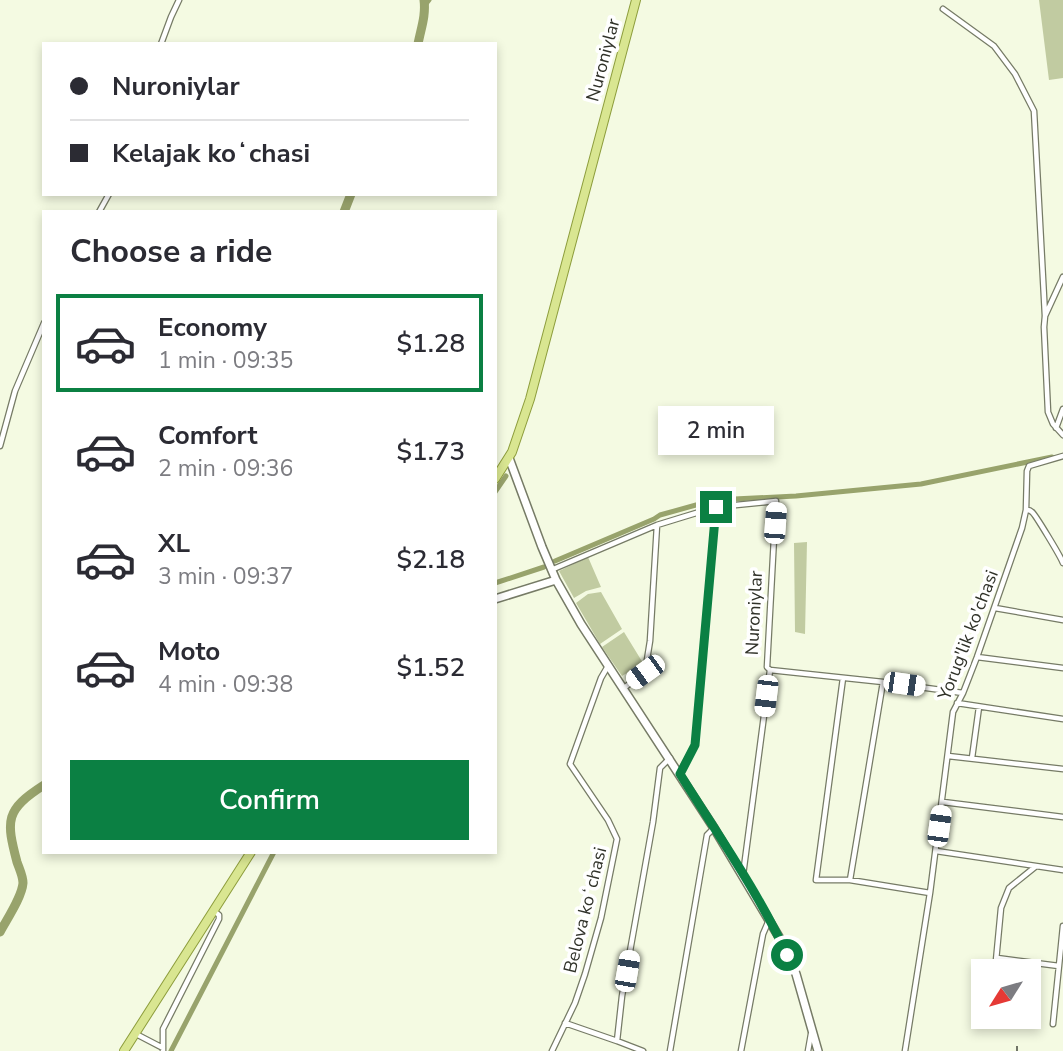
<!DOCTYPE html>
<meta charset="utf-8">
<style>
body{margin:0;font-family:"Nunito Sans",sans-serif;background:#f2f2f3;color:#2b2b33;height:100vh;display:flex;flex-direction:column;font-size:26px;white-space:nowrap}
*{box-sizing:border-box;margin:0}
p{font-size:23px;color:#7c7c81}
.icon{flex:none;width:38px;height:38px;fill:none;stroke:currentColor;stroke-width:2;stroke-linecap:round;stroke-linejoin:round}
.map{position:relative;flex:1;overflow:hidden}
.drawer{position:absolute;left:42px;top:210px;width:455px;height:644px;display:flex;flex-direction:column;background:#fff;border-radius:0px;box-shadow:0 4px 10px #0003}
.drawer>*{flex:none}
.banner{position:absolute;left:42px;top:42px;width:455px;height:154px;border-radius:0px;box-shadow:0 4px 10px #0003;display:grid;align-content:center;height:154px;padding:0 28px;background:#fff}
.needle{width:46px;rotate:233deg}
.controls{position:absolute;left:971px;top:959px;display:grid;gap:14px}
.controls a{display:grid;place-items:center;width:70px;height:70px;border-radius:0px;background:#fff;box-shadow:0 4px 10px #0003;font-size:35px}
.end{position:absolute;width:32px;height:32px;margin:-16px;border:9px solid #0b8043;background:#fff;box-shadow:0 0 0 4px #fff}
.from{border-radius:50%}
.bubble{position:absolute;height:49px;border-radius:0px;background:#fff;box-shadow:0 4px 10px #0003;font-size:23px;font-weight:600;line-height:49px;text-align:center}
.car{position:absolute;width:21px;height:42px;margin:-21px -10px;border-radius:9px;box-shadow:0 0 5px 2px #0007;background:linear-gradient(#fff 24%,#345 0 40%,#fff 0 76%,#345 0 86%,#fff 0)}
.banner b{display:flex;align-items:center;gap:24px;height:66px;font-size:26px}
.banner b+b{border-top:2px solid #e1e1e2}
.banner i{width:18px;height:18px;background:#2b2b33}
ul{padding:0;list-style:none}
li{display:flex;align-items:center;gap:21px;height:98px;margin:0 14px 10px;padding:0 14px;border:4px solid transparent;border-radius:0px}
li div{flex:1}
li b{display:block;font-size:26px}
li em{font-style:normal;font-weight:600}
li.current{border-color:#0b8043}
li>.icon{width:63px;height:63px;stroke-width:1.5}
h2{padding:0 28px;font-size:32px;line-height:84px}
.button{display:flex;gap:14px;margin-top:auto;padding:14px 28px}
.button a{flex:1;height:80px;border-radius:0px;background:#0b8043;color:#fff;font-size:28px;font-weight:600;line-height:80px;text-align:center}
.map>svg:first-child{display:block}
.green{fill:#c1cba1}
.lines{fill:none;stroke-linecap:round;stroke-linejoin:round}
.canal{stroke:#98a36c;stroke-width:5}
.river{stroke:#98a36c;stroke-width:9}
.minor-casing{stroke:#767b66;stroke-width:7}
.secondary-casing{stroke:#767b66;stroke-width:10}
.primary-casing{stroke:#8d9d3c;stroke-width:10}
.minor{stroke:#fff;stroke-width:4.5}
.secondary{stroke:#fff;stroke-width:7}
.primary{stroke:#d9e691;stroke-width:8}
.rail{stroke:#707466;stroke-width:2;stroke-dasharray:12 12;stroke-linecap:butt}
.route{stroke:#0b8043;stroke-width:9}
.labels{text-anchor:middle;stroke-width:7;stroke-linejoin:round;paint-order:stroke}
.street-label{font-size:18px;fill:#303229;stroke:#fff}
</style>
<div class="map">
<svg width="1063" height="1051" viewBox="0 0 1063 1051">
<rect width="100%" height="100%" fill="#f4fae2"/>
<!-- green -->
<path class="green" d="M1039 0H1063V78L1049 80Z
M807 542 805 634 795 632 794 543Z
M588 557 601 587 586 591 574 598 559 571Z
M601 592 622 629 600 644 576 603 588 594Z
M624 632 643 663 622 676 602 647Z"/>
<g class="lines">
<!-- canal -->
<path class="canal" d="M425 5 429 0
M495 492 506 476
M555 561 654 519 660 515 714 500 796 496 921 484 1052 457
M495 583 544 567
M171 1051 274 852"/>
<!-- river -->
<path class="river" d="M418 44C421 28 426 16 424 0
M344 212 351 194
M0 932C7 919 22 897 23 883 23 876 19 868 17 862 6 820 5 810 44 785"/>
<!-- minor casing -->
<g class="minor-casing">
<path id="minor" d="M943 9 994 46 1015 74 1034 111 1045 316 1044 327 1048 412 1053 424 1063 435
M161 44 171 17 179 0
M99 212 109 194
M1045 316 1063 277
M1056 428 1063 409
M0 446 15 391 44 323
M1027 510C1029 510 1031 511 1032 512 1035 514 1061 557 1063 563
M551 570 657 525 683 517 716 507 776 501 767 667 770 670 743 875
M995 608 1063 620
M977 657 1063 668
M770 670 883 682 963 693
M843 678 816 880H850L930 893
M624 688 645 672 650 641 657 525
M957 703 1063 719
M948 756 1063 769
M972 758 979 707
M679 774 695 745 716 507
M943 802 1063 817
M936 851 1063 870
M850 880 883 682
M1061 946 1063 926
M997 958 1059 966
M995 971 1001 908 1009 888 1035 867
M565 1023 617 1041
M1053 1024 1061 946
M136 1034 163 1048
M163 1051V1029L219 919V915L214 911
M552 1051 575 1003 585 974 601 918 617 839 608 820 570 764 601 678 608 666
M643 1051 617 1041 622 996 653 822 660 768 670 758
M670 1051 707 835 714 828
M741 1051 763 934 769 920
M808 1051 811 1034
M905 1051 930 893 953 712 963 693 977 657 1022 528 1026 510 1027 471 1029 466 1063 456"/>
</g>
<!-- secondary casing -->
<g class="secondary-casing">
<path id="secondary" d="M509 458 542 547 556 580 581 624 714 828 779 937 796 974 818 1051
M495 599 556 580"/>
</g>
<!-- primary casing -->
<g class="primary-casing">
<path id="primary" d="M495 479 512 452 530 399 636 0
M124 1051 251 852"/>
</g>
<!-- minor -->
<use href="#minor" class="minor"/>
<!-- secondary -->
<use href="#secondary" class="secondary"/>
<!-- primary -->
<use href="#primary" class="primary"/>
<!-- rail -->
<path class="rail" d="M1017 1051V1046"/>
</g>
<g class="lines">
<!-- route -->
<path class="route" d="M716 507 695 745 680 774C716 832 759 893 787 955"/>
</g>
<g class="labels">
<!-- street labels -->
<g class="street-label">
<text transform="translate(603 60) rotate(-75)" y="6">Nuroniylar</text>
<text transform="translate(754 613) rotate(-87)" y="6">Nuroniylar</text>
<text transform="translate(968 635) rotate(-69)" y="6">Yorug'lik ko'chasi</text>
<text transform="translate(585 910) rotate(-76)" y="6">Belova koʻchasi</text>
</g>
</g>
</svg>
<div class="controls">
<a><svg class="needle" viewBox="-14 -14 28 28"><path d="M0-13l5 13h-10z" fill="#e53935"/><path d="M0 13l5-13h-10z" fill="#7c7c81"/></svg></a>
</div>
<i class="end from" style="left:787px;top:955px"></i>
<i class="end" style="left:716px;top:507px"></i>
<div class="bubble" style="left:658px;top:406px;width:116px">2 min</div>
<i class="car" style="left:775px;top:523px;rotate:4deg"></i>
<i class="car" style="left:645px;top:672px;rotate:234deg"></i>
<i class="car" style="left:904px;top:684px;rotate:98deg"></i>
<i class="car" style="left:766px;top:696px;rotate:187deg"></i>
<i class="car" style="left:939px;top:826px;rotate:8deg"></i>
<i class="car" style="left:627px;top:971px;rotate:10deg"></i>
<div class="banner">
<b><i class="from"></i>Nuroniylar</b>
<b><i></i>Kelajak koʻchasi</b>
</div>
<section class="drawer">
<h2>Choose a ride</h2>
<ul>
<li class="current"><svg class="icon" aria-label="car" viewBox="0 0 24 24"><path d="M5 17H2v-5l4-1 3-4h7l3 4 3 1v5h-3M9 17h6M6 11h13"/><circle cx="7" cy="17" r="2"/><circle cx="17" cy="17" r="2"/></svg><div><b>Economy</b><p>1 min · 09:35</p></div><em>$1.28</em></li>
<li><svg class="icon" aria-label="car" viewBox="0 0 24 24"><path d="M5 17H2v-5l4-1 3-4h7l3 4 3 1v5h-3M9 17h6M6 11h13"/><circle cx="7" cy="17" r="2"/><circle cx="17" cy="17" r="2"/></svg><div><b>Comfort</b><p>2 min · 09:36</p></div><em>$1.73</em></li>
<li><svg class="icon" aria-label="car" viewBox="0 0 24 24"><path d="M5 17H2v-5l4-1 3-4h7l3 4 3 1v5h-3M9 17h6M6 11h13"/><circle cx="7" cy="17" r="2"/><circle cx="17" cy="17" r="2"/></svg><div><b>XL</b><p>3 min · 09:37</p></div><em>$2.18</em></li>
<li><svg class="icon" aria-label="car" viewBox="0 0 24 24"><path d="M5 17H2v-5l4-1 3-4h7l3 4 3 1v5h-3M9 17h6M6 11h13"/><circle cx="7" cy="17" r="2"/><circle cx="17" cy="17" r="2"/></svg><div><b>Moto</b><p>4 min · 09:38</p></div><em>$1.52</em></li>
</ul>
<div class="button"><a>Confirm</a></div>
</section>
</div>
